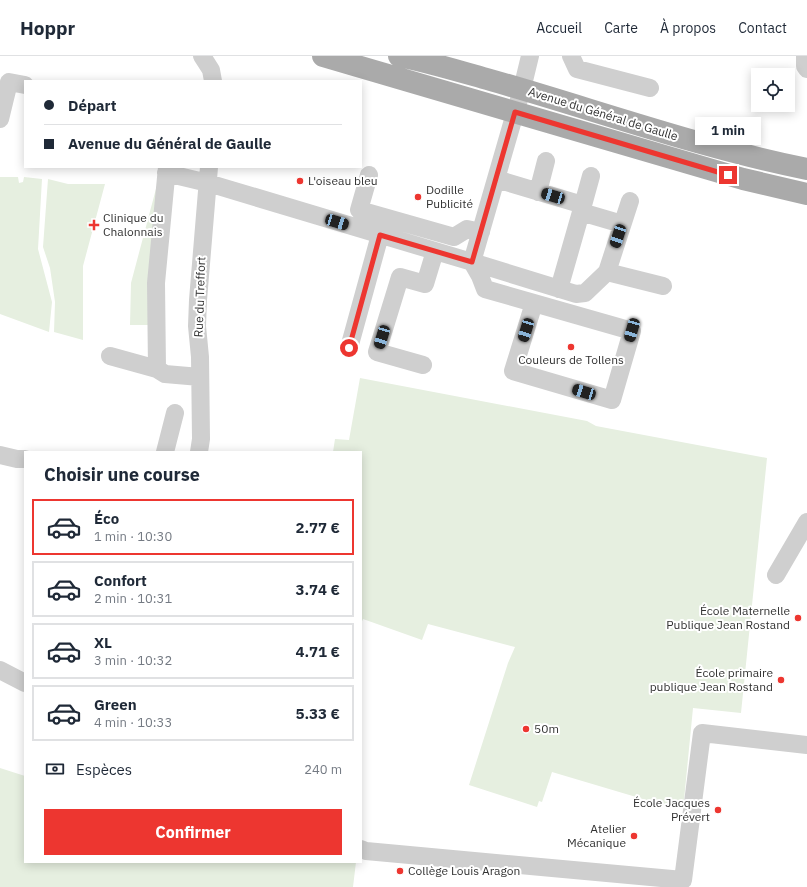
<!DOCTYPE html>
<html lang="fr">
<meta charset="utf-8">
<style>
body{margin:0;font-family:"IBM Plex Sans",sans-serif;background:#f2f2f3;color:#1f2937;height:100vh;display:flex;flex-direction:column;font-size:15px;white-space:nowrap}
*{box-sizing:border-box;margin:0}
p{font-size:13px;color:#747a83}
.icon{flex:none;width:22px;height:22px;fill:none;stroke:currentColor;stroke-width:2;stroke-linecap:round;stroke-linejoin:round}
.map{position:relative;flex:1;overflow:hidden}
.sheet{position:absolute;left:24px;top:395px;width:338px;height:412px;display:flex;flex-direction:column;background:#fff;border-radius:0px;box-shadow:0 2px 10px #0003}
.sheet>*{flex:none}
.guide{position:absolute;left:24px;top:24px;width:338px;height:88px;border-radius:0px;box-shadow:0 2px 10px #0003;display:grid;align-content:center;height:88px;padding:0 20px;background:#fff}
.controls{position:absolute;left:751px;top:12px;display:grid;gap:8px}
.controls a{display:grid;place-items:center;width:44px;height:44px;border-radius:0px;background:#fff;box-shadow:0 2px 10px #0003;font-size:20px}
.end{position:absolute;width:18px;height:18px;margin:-9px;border:5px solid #ed3630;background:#fff;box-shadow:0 0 0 2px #fff}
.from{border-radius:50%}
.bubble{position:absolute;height:28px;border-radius:0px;background:#fff;box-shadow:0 2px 10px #0003;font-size:13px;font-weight:700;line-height:28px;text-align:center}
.car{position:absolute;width:12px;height:24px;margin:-12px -6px;border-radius:5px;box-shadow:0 0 3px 1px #0007;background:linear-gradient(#222 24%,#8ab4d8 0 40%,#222 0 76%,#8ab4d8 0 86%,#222 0)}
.guide b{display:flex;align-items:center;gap:14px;height:38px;font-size:15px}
.guide b+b{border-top:1px solid #e0e1e3}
.guide i{width:10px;height:10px;background:#1f2937}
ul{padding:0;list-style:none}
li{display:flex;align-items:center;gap:12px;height:56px;margin:0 8px 6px;padding:0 12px;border:2px solid #e0e1e3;border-radius:0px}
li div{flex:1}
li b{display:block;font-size:15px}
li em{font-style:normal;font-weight:700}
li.selected{border-color:#ed3630}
li>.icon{width:36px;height:36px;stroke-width:1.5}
h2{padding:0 20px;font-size:18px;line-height:48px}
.pay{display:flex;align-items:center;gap:10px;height:44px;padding:0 20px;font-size:15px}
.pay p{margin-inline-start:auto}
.button{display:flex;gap:8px;margin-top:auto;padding:8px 20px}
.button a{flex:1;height:46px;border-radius:0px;background:#ed3630;color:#fff;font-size:16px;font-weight:700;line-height:46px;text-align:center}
header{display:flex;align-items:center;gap:24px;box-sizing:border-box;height:56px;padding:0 20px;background:#fff;border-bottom:1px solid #e0e1e3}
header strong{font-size:19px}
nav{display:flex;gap:22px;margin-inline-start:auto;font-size:14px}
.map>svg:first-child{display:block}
.green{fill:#e6efe0}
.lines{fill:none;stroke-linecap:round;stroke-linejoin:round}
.minor{stroke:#cfcfcf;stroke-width:18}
.major{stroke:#aaa;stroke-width:22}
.route{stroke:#ed3630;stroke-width:5}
.poi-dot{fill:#ed3630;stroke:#fff;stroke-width:1.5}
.labels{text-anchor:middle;stroke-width:4;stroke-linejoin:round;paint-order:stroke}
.street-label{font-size:12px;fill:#323232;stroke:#fff}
.poi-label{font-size:12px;fill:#323232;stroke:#fff;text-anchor:start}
</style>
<header>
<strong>Hoppr</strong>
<nav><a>Accueil</a><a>Carte</a><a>À propos</a><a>Contact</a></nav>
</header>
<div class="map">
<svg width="807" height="831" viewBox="0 0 807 831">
<rect width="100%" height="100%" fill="#fff"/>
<!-- green -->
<path class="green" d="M0 121H18L19 127 23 126 24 121 42 123 38 193 52 246 49 276 0 258Z
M48 123 68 128H105L83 210V284L54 276 55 246 50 212 43 191Z
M157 129 149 269H130L131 227Z
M360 322 587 365 596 370 767 402 741 657 693 652 684 744 663 749 552 716 542 746 539 745 537 751 469 729 508 607 515 591 428 568 422 584 363 563 361 568V396H333L335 383 349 384Z
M0 712 25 720V806H356L353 831H0Z"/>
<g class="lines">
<!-- minor -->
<path class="minor" d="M202 0 211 14 213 25
M571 0 577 13 650 32
M805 0V10L807 13
M0 63 9 26 25 29
M167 111 156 227 157 313 165 318 200 321
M166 117 208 127 472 206 522 33 530 0
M369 119 359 154 454 181 467 173 481 176
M496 123 583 149 559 233
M538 136 546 105
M583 149 591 120
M581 156 622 168
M607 216 663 230
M534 247 513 315 612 344 632 275 485 233 480 220 472 206 576 238 585 237 607 216 630 145
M349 292 380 179
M110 300 157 313
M423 309 377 296 400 221 425 228 435 195
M165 396 175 357
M199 396 201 383 200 301 197 270 198 244 209 111
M0 399 17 403H25
M776 519 807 466
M0 614 25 627
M361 793 366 795 683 824 702 677 807 689"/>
<!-- major -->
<path class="major" d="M323 0 743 123 807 138
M399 0C429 6 458 15 487 23 593 53 698 91 807 113"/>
</g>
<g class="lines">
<!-- route -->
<path class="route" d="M349 292 380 179 472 206 515 56 728 119"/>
</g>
<!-- markers -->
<g class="poi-dot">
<circle cx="300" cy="125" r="4"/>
<circle cx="418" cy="141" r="4"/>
<path d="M92 163h4v4h4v4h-4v4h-4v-4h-4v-4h4z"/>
<circle cx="571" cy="291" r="4"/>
<circle cx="798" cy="562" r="4"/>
<circle cx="781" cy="624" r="4"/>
<circle cx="526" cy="673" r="4"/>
<circle cx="718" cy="754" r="4"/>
<circle cx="634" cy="780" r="4"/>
<circle cx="400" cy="815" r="4"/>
</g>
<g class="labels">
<!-- street labels -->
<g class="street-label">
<text transform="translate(603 58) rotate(17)" y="4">Avenue du Général de Gaulle</text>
<text transform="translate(200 241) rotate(-88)" y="4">Rue du Treffort</text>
</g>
<!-- poi labels -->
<g class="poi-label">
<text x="308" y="129">L'oiseau bleu</text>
<text x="426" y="138">Dodille<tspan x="426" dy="14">Publicité</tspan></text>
<text x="103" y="166">Clinique du<tspan x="103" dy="14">Chalonnais</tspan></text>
<text x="571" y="308" text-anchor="middle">Couleurs de Tollens</text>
<text x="790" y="559" text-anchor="end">École Maternelle<tspan x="790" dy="14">Publique Jean Rostand</tspan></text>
<text x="773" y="621" text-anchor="end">École primaire<tspan x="773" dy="14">publique Jean Rostand</tspan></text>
<text x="534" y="677">50m</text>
<text x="710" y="751" text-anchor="end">École Jacques<tspan x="710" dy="14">Prévert</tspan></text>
<text x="626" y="777" text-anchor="end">Atelier<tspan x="626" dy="14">Mécanique</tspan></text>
<text x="408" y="819">Collège Louis Aragon</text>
</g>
</g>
</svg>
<div class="controls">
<a><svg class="icon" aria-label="locate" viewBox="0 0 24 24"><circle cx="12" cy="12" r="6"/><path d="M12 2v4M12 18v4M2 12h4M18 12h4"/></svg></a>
</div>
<i class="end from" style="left:349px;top:292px"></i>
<i class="end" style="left:728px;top:119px"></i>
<div class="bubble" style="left:695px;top:61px;width:66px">1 min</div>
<i class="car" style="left:553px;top:140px;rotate:287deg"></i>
<i class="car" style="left:337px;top:166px;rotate:107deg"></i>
<i class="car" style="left:618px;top:180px;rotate:198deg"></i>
<i class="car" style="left:526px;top:274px;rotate:197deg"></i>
<i class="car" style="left:632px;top:274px;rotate:196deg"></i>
<i class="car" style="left:382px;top:281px;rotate:197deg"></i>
<i class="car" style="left:584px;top:336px;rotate:287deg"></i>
<div class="guide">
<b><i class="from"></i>Départ</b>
<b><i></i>Avenue du Général de Gaulle</b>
</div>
<section class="sheet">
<h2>Choisir une course</h2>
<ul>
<li class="selected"><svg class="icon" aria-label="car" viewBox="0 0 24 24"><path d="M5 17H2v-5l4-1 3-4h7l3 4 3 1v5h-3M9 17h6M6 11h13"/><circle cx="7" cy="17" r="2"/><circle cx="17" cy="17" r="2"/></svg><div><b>Éco</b><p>1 min · 10:30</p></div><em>2.77 €</em></li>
<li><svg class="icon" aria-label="car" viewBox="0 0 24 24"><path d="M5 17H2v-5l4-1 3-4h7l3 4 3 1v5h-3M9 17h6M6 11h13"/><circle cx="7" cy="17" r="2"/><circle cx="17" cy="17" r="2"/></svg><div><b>Confort</b><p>2 min · 10:31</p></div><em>3.74 €</em></li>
<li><svg class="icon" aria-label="car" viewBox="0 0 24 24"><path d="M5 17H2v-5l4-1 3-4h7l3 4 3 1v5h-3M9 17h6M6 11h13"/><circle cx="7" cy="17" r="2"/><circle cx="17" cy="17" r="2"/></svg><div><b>XL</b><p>3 min · 10:32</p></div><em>4.71 €</em></li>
<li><svg class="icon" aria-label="car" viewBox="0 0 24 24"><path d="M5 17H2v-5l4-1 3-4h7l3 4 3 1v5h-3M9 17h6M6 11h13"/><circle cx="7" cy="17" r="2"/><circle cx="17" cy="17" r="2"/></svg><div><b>Green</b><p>4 min · 10:33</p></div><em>5.33 €</em></li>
</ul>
<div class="pay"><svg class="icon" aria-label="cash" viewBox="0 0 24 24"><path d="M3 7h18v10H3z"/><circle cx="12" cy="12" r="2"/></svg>Espèces<p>240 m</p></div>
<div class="button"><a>Confirmer</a></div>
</section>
</div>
